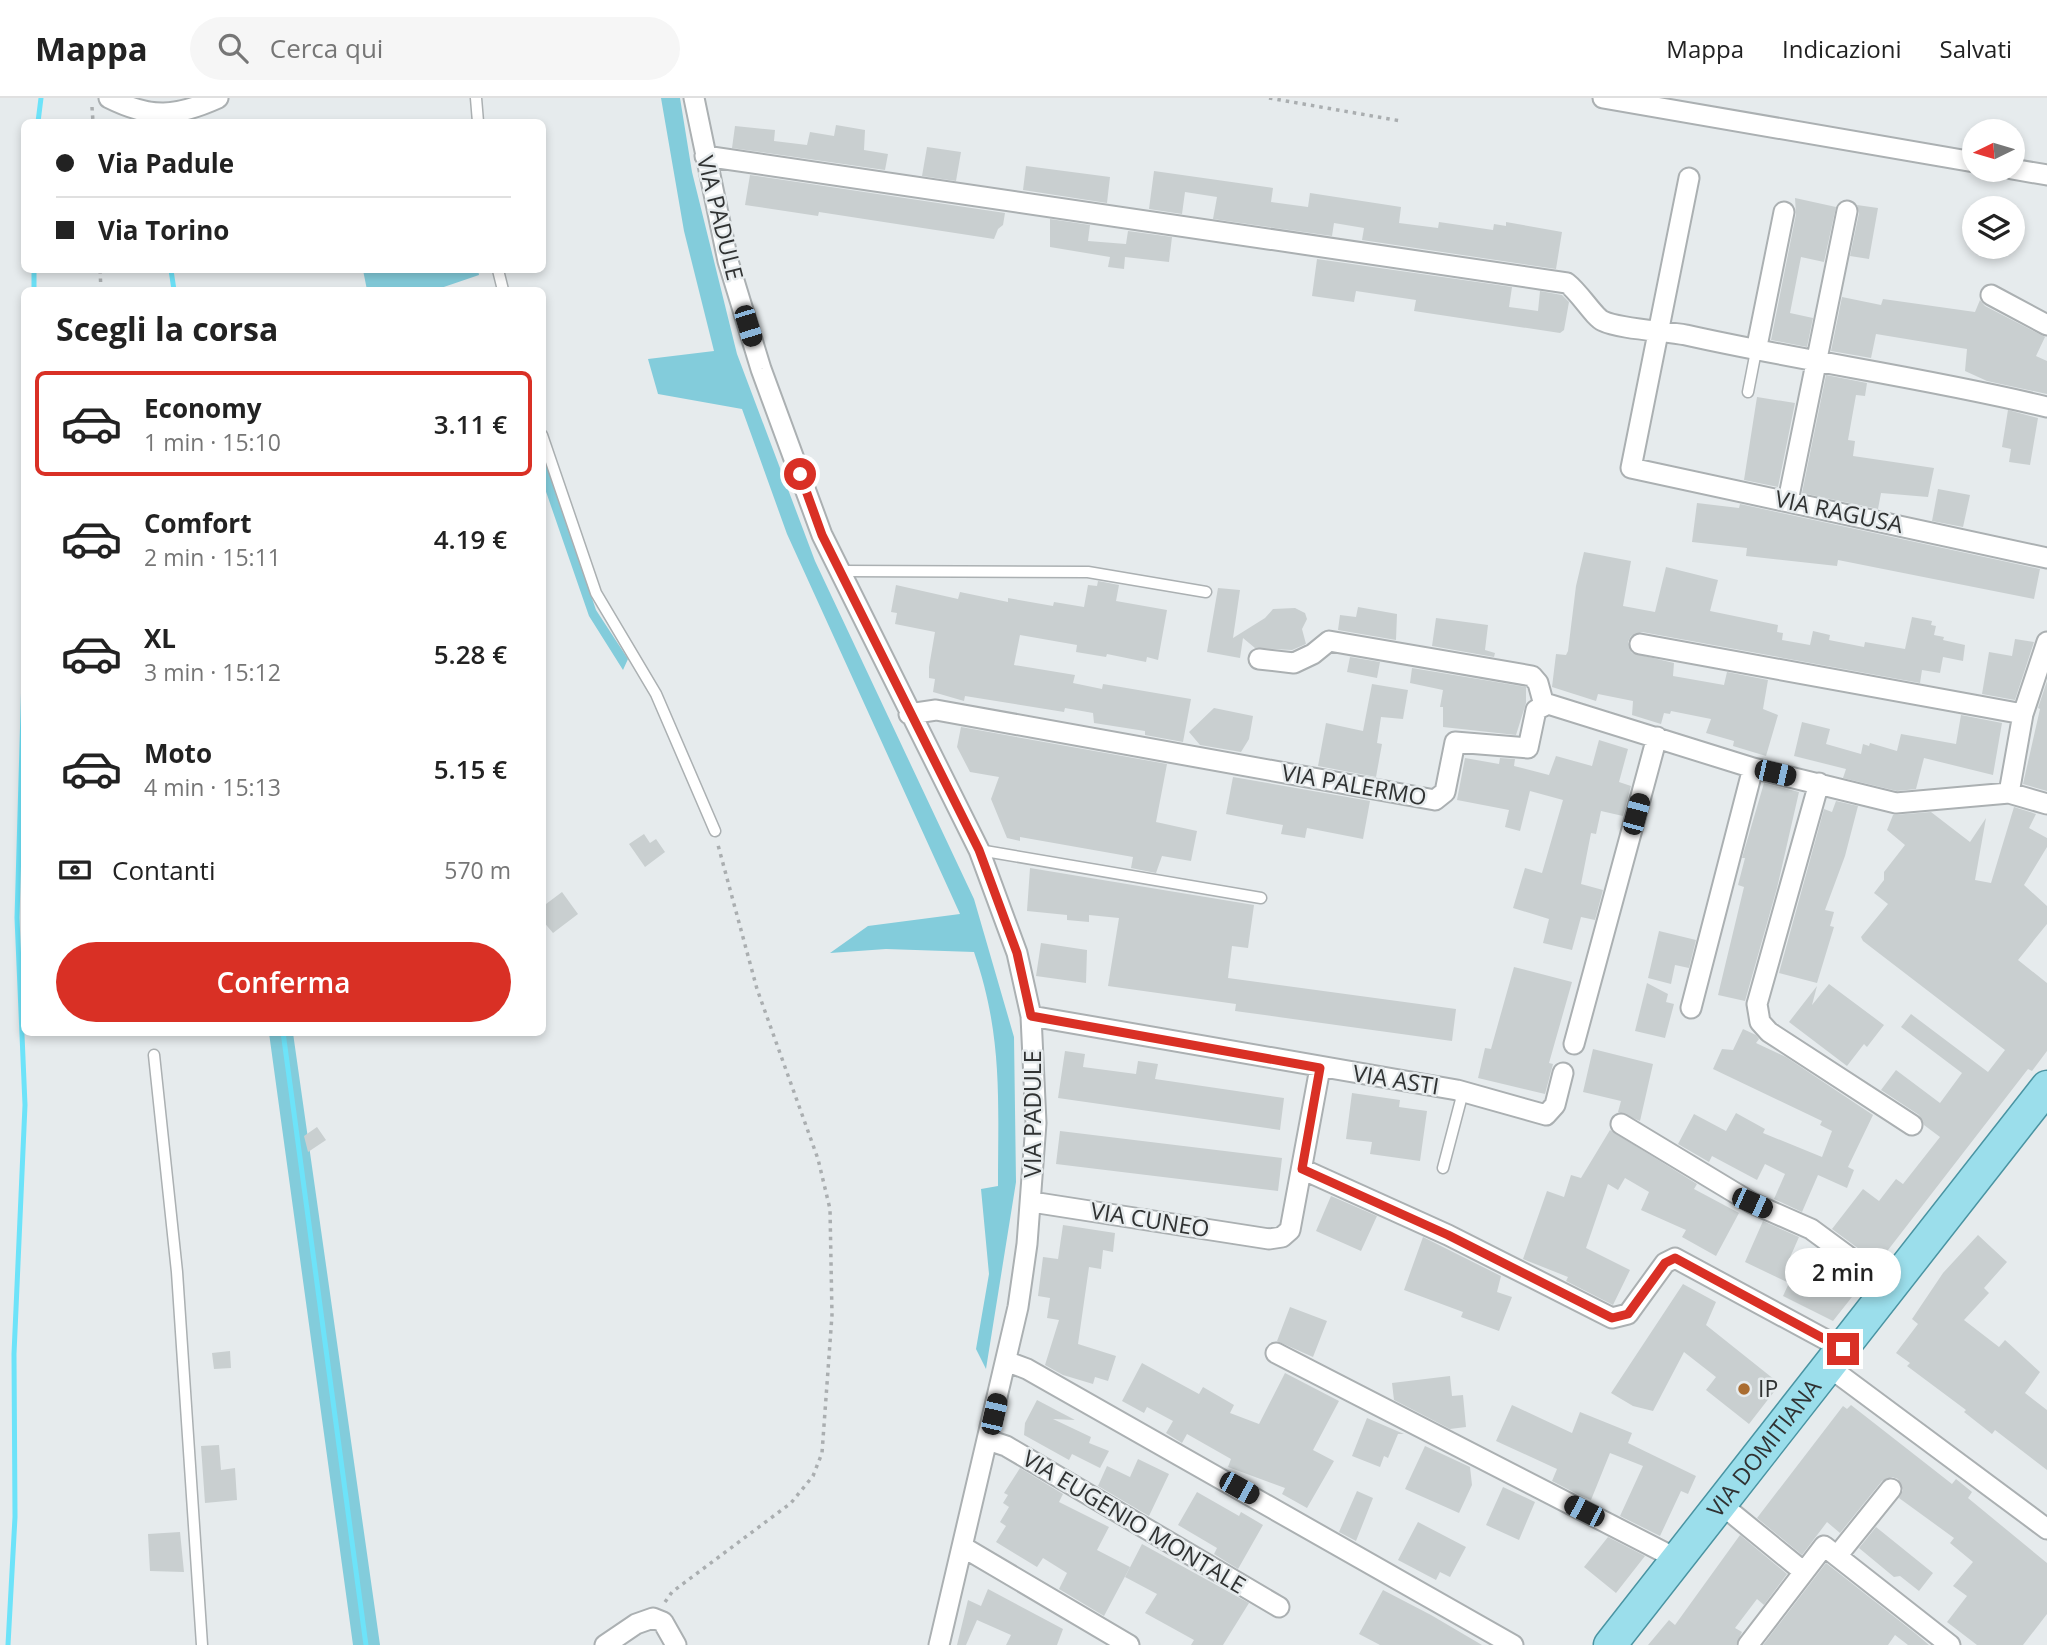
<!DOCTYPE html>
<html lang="it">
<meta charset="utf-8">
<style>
body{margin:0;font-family:"Open Sans",sans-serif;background:#f6f6f6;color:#222;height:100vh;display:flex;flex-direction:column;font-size:26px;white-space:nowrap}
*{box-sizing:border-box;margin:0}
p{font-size:23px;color:#767676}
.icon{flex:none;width:38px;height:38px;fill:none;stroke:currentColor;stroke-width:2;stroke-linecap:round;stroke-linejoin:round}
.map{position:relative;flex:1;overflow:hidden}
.details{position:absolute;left:21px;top:189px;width:525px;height:749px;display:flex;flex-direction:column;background:#fff;border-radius:10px;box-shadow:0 4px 10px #0003}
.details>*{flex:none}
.guide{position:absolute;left:21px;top:21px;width:525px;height:154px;border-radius:10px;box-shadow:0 4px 10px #0003;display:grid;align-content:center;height:154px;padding:0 35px;background:#fff}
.needle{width:46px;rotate:265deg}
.buttons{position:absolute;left:1962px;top:21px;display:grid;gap:14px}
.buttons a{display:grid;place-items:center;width:63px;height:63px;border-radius:50%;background:#fff;box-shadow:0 4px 10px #0003;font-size:35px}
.end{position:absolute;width:32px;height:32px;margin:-16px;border:9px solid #d93025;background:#fff;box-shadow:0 0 0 4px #fff}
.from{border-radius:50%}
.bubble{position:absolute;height:49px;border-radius:24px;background:#fff;box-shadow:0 4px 10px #0003;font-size:23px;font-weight:600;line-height:49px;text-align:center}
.car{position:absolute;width:21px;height:42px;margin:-21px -10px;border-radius:9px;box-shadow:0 0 5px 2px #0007;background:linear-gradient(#222 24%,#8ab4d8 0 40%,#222 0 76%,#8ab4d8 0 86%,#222 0)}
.guide b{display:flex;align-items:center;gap:24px;height:66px;font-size:26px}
.guide b+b{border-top:2px solid #e0e0e0}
.guide i{width:18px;height:18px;background:#222}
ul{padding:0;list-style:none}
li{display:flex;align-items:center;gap:21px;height:105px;margin:0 14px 10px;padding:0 21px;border:4px solid transparent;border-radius:10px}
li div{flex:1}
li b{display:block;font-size:26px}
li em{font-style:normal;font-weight:600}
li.current{border-color:#d93025}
li>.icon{width:63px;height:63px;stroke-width:1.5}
h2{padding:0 35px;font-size:32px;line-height:84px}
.pay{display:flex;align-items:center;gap:18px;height:77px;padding:0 35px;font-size:26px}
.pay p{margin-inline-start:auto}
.action{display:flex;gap:14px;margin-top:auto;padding:14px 35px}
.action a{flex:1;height:80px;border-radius:42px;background:#d93025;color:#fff;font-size:28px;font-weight:600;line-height:80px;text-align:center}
header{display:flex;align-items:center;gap:42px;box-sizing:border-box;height:98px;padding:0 35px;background:#fff;border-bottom:2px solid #e0e0e0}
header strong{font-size:33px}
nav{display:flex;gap:38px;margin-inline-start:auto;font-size:24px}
.search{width:490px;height:63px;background:#f6f6f6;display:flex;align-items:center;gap:18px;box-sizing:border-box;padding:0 24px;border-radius:38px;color:#767676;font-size:26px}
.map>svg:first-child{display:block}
.green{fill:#83ccdb}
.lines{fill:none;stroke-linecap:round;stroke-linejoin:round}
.stream{stroke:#6de3f9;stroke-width:5}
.building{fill:#c9cfd0}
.service-casing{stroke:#abb0b2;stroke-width:13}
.minor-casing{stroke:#abb0b2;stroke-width:23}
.primary-casing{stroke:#4a94a2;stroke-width:35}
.path{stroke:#aaaeb0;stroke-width:3.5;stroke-dasharray:3.5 5;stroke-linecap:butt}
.service{stroke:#fff;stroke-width:10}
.minor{stroke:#fff;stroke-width:19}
.primary{stroke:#9bdeeb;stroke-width:32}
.route{stroke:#d93025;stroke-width:9}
.poi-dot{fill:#aa6d31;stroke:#e6ebed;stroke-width:2.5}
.labels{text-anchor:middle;stroke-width:5;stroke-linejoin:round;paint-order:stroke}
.street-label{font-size:23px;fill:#303232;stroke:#e6ebed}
.poi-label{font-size:23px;fill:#303232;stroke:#e6ebed;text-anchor:start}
</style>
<header>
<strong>Mappa</strong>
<div class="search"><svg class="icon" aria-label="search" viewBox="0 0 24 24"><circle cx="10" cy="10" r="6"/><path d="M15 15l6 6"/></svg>Cerca qui</div>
<nav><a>Mappa</a><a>Indicazioni</a><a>Salvati</a></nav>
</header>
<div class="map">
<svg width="2047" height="1547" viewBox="0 0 2047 1547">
<rect width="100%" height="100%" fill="#e6ebed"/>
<!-- green -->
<path class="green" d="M661 0H680L692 74 737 256 815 463 974 801 1014 939 1016 1084 986 1271 976 1251 989 1176 981 1091 998 1088C998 1002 1003 938 974 854L886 851 830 855 868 828 960 816 787 436 742 311 658 296 648 261 714 253 684 133Z
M363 172H478L479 177 435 192H367Z
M543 356 596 512 628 561 623 572 589 518 543 385Z
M269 935H293L380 1547H353Z"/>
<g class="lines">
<!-- stream -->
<path class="stream" d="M38 24 41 0
M171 172 174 192
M34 192V172
M283 934 366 1547
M8 1547 15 1419 14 1256 25 1007 17 820 24 578"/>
</g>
<!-- building -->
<path class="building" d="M836 27 865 32 864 52 888 56 885 72 732 50 735 28 775 32 774 43 807 47 810 34 834 38Z
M927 49 961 54 956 83 922 78Z
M1026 68 1110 79 1107 105 1023 92Z
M1154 73 1273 90 1271 104 1308 109 1310 95 1401 109 1399 125 1438 130 1439 124 1493 132 1494 126 1506 128V124L1562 134 1556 171 1362 142 1364 130 1334 125 1332 138 1213 121 1217 99 1185 94 1182 116 1149 111Z
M750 77 1005 115 1003 127 998 131 994 141 819 114 818 118 745 107Z
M1795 100 1836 109 1824 164 1801 159 1790 215 1813 220 1807 249 1771 242 1796 116Z
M1857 107 1878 110 1869 161 1850 158 1859 115Z
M1050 121 1090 127 1088 143 1126 146 1128 133 1172 139 1169 164 1125 159 1124 171 1108 169 1110 159 1050 149Z
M1317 161 1512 189 1509 209 1538 213 1540 193 1562 197 1569 204 1564 232 1560 235 1414 213 1416 202 1356 193 1354 204 1312 198Z
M1842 199 1881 207 1883 201 1975 214 1980 202 1985 208 2045 239 2036 258 2047 263V296L1987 283 1965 273 1967 251 1876 236 1871 260 1831 253Z
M1826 277 1867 285 1865 298 1856 297 1848 342 1855 343 1853 358 1934 370 1928 399 1881 395 1878 411 1802 395Z
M1757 299 1795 305 1778 389 1744 382Z
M2008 312 2038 320 2030 367 2009 364 2011 351 2002 349Z
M1938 391 1970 397 1963 429 1932 423Z
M1697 405 1739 410 1740 406 2040 471 2034 501 1838 462 1837 468 1746 458 1747 450 1692 444Z
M1584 454 1631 463 1623 508 1655 514 1666 469 1718 482 1710 513 1778 527 1777 534 1783 535 1782 542 1810 547 1813 533 1830 537 1829 542 1864 549 1865 544 1905 551 1912 519 1932 523 1931 527 1936 528 1934 537 1944 539 1943 542 1965 547 1963 563 1943 559 1940 575 1922 572 1920 585 1642 534 1631 538 1628 544 1632 555 1674 565 1673 578 1724 587 1727 574 1768 582 1763 611 1778 617 1766 658 1733 648 1734 643 1706 635 1711 621 1671 613 1670 616 1664 615 1661 626 1632 617 1633 603 1598 596 1596 603 1552 589 1556 556 1566 557 1568 553 1576 488Z
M1098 483 1119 487 1116 503 1167 512 1158 562 1147 559 1146 564 1107 556 1106 559 1076 554 1077 547 1020 537 1014 567 1075 577 1073 585 1102 591 1103 586 1191 601 1183 644 1145 637V633L1094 625 1093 615 1065 610 1064 614 965 598 964 603 933 594 935 581 929 580V569L935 534 895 526 897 515 891 514 896 487 958 501 960 494 1008 504V500L1053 508 1054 504 1084 509 1088 487 1097 488Z
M1218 490 1240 492 1233 540 1265 520 1273 511 1295 510 1305 515 1307 521 1302 531 1306 546 1292 552 1255 550 1243 540 1240 560 1207 554Z
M1358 509 1397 516 1396 542 1338 532 1340 517 1356 519Z
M1436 520 1488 527 1485 552 1495 555 1494 559 1432 548Z
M2015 541 2034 544 2015 602 1982 596 1989 554 2012 558Z
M1350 559 1380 564 1377 580 1347 574Z
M1412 570 1526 589V605L1516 637 1443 629V609H1440L1443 592 1410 585Z
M2047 583V693L2023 686 2040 611 2038 610Z
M1372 586 1408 592 1403 621 1381 619 1377 645 1382 646 1376 679 1318 668 1326 625 1363 633Z
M1214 610 1253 618 1249 641 1241 654 1200 647 1189 634Z
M1961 617 2002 625 1993 677 1924 660 1916 691 1897 693 1843 680 1846 671 1794 658 1802 624 1830 631 1826 646 1861 656 1863 646 1869 648 1870 645 1897 653 1901 636 1956 646Z
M961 629 1167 666 1156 724 1197 733 1191 763 1162 758 1156 775 1131 770 1133 759 1020 739V743L1007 740 991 701 999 679 970 674 957 649Z
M1599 642 1628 651 1619 684 1631 688 1623 718 1601 713 1596 736 1591 735 1581 786 1603 792 1595 822 1581 819 1572 852 1543 845 1549 821 1513 810 1525 770 1542 775 1563 702 1530 693 1520 733 1505 729 1509 712 1457 702 1465 660 1499 666 1500 660 1515 661 1514 668 1549 677 1556 658 1592 668Z
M1233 679 1370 703 1363 741 1307 730 1305 740 1281 736 1283 727 1226 716Z
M1764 685 1799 694 1777 790 1745 903 1718 897 1744 789 1738 787 1745 760H1742Z
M1836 703 1858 708 1845 758 1825 812 1834 814 1830 828 1834 829 1817 885 1779 875 1824 711 1832 714Z
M2014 709 2036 716 2029 730 2047 740V749L2024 787 2047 808V826L2018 862 2047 885V953L2032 973 2028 971 1878 1165 1832 1131 1863 1091 1879 1103 1896 1081 1903 1086 1940 1039 1924 1027 1919 1017 1881 992 1896 972 1940 1005 1962 975 1901 929 1911 916 1988 974 2005 952 1863 843 1861 839 1888 806 1874 795 1884 782V774L1905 747 1887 732 1893 717 1931 714 1970 744 1986 720 1975 782 1991 785Z
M644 736 650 745 656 741 665 754 645 769 629 746Z
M1030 770 1254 807 1248 850 1232 848 1228 880 1456 911 1452 943 1235 913 1236 906 1108 888 1119 820 1089 817V824L1067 822V817L1027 813Z
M562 794 578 816 553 835 542 822V809Z
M1659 833 1696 842 1689 870 1675 867 1671 886 1648 880Z
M1041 845 1087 852 1086 885 1036 878Z
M1514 869 1572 884 1549 965 1553 966 1545 996 1478 980 1485 950 1491 951Z
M1647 885 1668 896 1666 904 1674 906 1665 940 1635 933Z
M1829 886 1884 927 1867 949 1864 946 1847 968 1789 924 1817 888 1812 907Z
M1743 931 1756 937 1759 941 1756 945 1786 959 1873 1017 1848 1069 1854 1072 1847 1090 1818 1077 1802 1114 1774 1101 1785 1076 1765 1066 1757 1082 1712 1058 1709 1064 1678 1046 1694 1016 1726 1033 1736 1015 1765 1031 1763 1035 1822 1059 1832 1033 1820 1027 1822 1023 1713 971 1722 951 1733 952Z
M1593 951 1653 966 1640 1023 1618 1014 1621 1003 1583 994Z
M1065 953 1085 956 1083 969 1136 976 1138 963 1158 966 1155 981 1284 1000 1280 1032 1058 1000Z
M1352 995 1400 1002 1399 1009 1427 1013 1420 1063 1370 1056 1372 1044 1346 1041Z
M317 1029 326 1042 308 1054 304 1038Z
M1610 1032 1697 1086 1694 1091 1739 1115 1716 1158 1682 1139 1686 1132 1641 1112 1649 1094 1625 1080 1618 1092 1608 1086 1586 1150 1630 1172 1613 1207 1566 1183 1568 1179 1523 1161 1547 1093 1564 1099 1571 1077 1581 1080Z
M1060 1033 1282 1060 1278 1093 1056 1066Z
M1331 1098 1377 1118 1361 1153 1316 1133Z
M1763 1123 1799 1139 1788 1164 1829 1184 1842 1169 1863 1185 1833 1223 1783 1198 1789 1185 1745 1164Z
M1063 1127 1115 1135 1113 1154 1103 1152 1101 1171 1089 1169 1078 1246 1116 1258 1108 1283 1095 1279 1093 1286 1063 1277 1045 1267 1059 1222 1047 1220 1050 1200 1038 1198 1043 1159 1058 1161Z
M1978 1137 2007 1164 1984 1190 1989 1195 1964 1222 1999 1249 2005 1242 2040 1274 2025 1295 2047 1312V1372L1995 1332 1992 1336 1964 1314 1966 1312 1907 1268 1910 1265 1896 1255 1918 1226 1912 1221 1943 1175Z
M1423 1139 1501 1178 1497 1194 1512 1199 1499 1233 1461 1219 1463 1214 1404 1192Z
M1683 1186 1716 1204 1706 1227 1780 1286 1749 1326 1706 1292 1716 1279 1684 1254 1653 1313 1633 1308 1611 1295Z
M1290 1209 1327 1223 1313 1259 1277 1243Z
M230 1253 231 1270 214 1271 212 1255Z
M1142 1265 1199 1296 1203 1289 1234 1307 1230 1315 1259 1326 1285 1275 1339 1303 1313 1352 1334 1363 1307 1410 1282 1396 1285 1390 1228 1369 1231 1361 1187 1336 1182 1345 1166 1335 1173 1323 1147 1309 1144 1315 1122 1303Z
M1450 1278 1452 1298 1463 1297 1466 1329 1450 1331 1394 1302 1392 1285Z
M1037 1302 1075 1322 1053 1321 1091 1339 1089 1345 1109 1353 1100 1370 1072 1356 1069 1362 1024 1337 1025 1325Z
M1512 1307 1572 1335 1580 1314 1632 1335 1628 1345 1696 1378 1688 1396 1681 1393 1660 1438 1620 1418 1643 1368 1610 1355 1591 1402 1579 1397 1552 1383 1557 1371 1496 1343Z
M1851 1307 1952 1386 1956 1381 1972 1394 1968 1400 2047 1465V1516L2023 1547H1977L1947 1524 1967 1498 1953 1488 1973 1464 1950 1445 1954 1440 1899 1400 1903 1392 1898 1381 1892 1379 1882 1383 1840 1435 1827 1424 1802 1457 1757 1420 1843 1308 1847 1311Z
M1367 1320 1404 1336H1398L1388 1360 1384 1358 1380 1369 1352 1358Z
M219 1347 221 1372 235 1370 237 1402 205 1405 201 1348Z
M1425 1348 1470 1369 1472 1387 1459 1415 1405 1391Z
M1138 1361 1169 1376 1149 1418 1098 1388 1107 1368 1130 1379Z
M1020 1370 1063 1396 1059 1404 1109 1429 1097 1452 1130 1469 1104 1518 1059 1491 1067 1475 1043 1460 1037 1469 996 1444 1006 1428 1000 1424 1009 1409 1003 1405 1008 1397 1004 1395Z
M1503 1389 1535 1404 1519 1442 1486 1427Z
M1357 1393 1373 1400 1356 1443 1339 1434Z
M1197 1394 1239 1418 1241 1414 1263 1427 1238 1471 1214 1456 1217 1450 1178 1427Z
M1418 1424 1466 1449 1450 1479 1440 1474 1436 1482 1398 1462Z
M1876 1429 1933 1475 1919 1493 1900 1478 1894 1479 1859 1450Z
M180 1434 184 1474 150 1473 148 1436Z
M1740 1437 1787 1476 1764 1507 1757 1501 1735 1530 1742 1534 1736 1547H1648L1669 1522 1675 1527Z
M1608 1439 1645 1458 1616 1495 1584 1469Z
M1142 1446 1249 1505 1223 1547H1191L1194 1542 1145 1515 1157 1496 1125 1479Z
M1826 1465 1915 1535 1929 1547H1908L1895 1537 1888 1547H1763Z
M988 1491 1063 1531 1057 1547H1006L1011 1537 977 1522 966 1547H957L968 1502 981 1508Z
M1383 1492 1431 1517 1482 1547H1380L1359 1536Z"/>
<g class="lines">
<!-- service casing -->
<g class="service-casing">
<path id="service" d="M476 0 478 24
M498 172 503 192
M1748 294 1756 253
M542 337 596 495 656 596 715 733
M842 473 1088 474 1206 494
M979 752 1261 800
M154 957 177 1174 202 1547
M1443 1070 1463 994"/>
</g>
<!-- minor casing -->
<g class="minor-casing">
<path id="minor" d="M109 0C151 21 176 19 218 0
M694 0 728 163 761 271 822 437 979 752 1017 855 1031 918 1036 1025 1027 1146 1018 1209 939 1547
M1603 0 1974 64
M705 58 1567 185C1580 195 1594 219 1603 223 1619 231 1665 233 1686 237 1806 264 1928 280 2047 309
M2012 71 2047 77
M1689 80 1631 370 2047 460
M1991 197 2047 227
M1756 253 1784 114
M1788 403 1847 113
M1640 546 2023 616
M1259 561 1294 565 1313 556 1329 543 1532 578 1538 585 1544 607
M909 616 936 612 1435 702 1445 694 1455 644 1528 650 1536 612 1548 606 1753 670 1896 705 2009 695 2047 706
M1819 685 1757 906 1760 924 1769 934 1912 1027
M2009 695 2023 616 2047 544
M1691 910 1753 670
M1031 918 1457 992 1546 1017 1555 1007 1563 975
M1574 946 1657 639
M1621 1026 1752 1105 1811 1131 1891 1190
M1302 1071 1448 1137 1612 1220 1628 1216 1665 1165 1675 1160 1843 1251
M1032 1104 1269 1141 1282 1139 1290 1132 1320 970
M1276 1255 1679 1462
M1006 1263 1027 1271 1513 1547
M1829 1269 2047 1431
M988 1342 1006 1348 1279 1509
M1722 1407 1804 1474
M963 1449 1129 1547
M1837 1458 1891 1391
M605 1547 636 1526 653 1520 663 1524 676 1547
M1748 1547 1824 1448 1950 1547"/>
</g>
<!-- primary casing -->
<g class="primary-casing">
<g id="primary">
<path id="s1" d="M1610 1547 2047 989"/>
</g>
</g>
<!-- path -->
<path class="path" d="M1269 0 1401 23
M92 9 93 24
M100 172 101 192
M665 1504 672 1494 791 1405 813 1378 822 1355 832 1217 830 1111 818 1061 757 891 718 747"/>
<!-- service -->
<use href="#service" class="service"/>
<!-- minor -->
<use href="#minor" class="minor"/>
<!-- primary -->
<use href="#primary" class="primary"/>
</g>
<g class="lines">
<!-- route -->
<path class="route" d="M800 376 822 437 979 752 1017 855 1031 918 1320 970 1302 1071 1448 1137 1612 1220 1628 1216 1665 1165 1675 1160 1843 1251"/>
</g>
<!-- markers -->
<circle class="poi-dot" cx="1744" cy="1291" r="7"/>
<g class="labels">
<!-- street labels -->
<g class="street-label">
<text transform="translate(720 120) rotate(76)" y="8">VIA PADULE</text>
<text transform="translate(1839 414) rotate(12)" y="8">VIA RAGUSA</text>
<text transform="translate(1354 687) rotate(10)" y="8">VIA PALERMO</text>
<text transform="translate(1396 982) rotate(9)" y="8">VIA ASTI</text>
<text transform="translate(1033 1016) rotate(-90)" y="8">VIA PADULE</text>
<text transform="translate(1150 1122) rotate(9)" y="8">VIA CUNEO</text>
<text dy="8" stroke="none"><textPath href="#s1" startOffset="250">VIA DOMITIANA</textPath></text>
<text transform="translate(1134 1424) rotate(31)" y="8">VIA EUGENIO MONTALE</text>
</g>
<!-- poi labels -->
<g class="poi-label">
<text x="1758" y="1299">IP</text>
</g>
</g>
</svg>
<div class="buttons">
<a><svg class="needle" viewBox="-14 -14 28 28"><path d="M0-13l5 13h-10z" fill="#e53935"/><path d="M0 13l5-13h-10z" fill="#767676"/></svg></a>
<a><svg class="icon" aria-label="layers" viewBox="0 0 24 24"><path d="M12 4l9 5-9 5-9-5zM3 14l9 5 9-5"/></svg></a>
</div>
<i class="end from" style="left:800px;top:376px"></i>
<i class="end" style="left:1843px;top:1251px"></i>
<div class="bubble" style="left:1785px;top:1150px;width:116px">2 min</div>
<i class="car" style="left:748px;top:228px;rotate:163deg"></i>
<i class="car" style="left:1775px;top:675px;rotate:103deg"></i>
<i class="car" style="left:1636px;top:716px;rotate:15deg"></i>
<i class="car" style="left:1752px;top:1105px;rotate:114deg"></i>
<i class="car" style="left:994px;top:1316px;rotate:13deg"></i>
<i class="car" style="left:1239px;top:1390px;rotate:119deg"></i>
<i class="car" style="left:1584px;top:1413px;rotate:297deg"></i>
<div class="guide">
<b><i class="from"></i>Via Padule</b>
<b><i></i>Via Torino</b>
</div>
<section class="details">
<h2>Scegli la corsa</h2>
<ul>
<li class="current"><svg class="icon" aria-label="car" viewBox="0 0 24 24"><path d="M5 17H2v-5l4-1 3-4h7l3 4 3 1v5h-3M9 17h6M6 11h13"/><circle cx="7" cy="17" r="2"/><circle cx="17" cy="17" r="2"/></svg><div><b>Economy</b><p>1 min · 15:10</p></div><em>3.11 €</em></li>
<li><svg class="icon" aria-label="car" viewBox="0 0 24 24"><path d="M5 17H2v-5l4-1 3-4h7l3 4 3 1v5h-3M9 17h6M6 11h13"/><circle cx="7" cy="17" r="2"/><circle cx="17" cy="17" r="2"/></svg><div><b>Comfort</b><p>2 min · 15:11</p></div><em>4.19 €</em></li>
<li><svg class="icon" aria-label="car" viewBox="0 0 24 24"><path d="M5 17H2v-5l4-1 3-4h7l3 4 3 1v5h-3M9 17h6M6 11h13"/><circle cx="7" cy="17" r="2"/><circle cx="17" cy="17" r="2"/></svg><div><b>XL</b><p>3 min · 15:12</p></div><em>5.28 €</em></li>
<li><svg class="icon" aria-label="car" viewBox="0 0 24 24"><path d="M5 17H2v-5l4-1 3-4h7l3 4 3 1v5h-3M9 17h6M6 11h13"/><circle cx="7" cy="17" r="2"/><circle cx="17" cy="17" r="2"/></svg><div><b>Moto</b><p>4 min · 15:13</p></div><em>5.15 €</em></li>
</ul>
<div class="pay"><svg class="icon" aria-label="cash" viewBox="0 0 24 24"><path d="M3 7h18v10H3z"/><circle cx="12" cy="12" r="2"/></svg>Contanti<p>570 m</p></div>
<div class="action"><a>Conferma</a></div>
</section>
</div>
